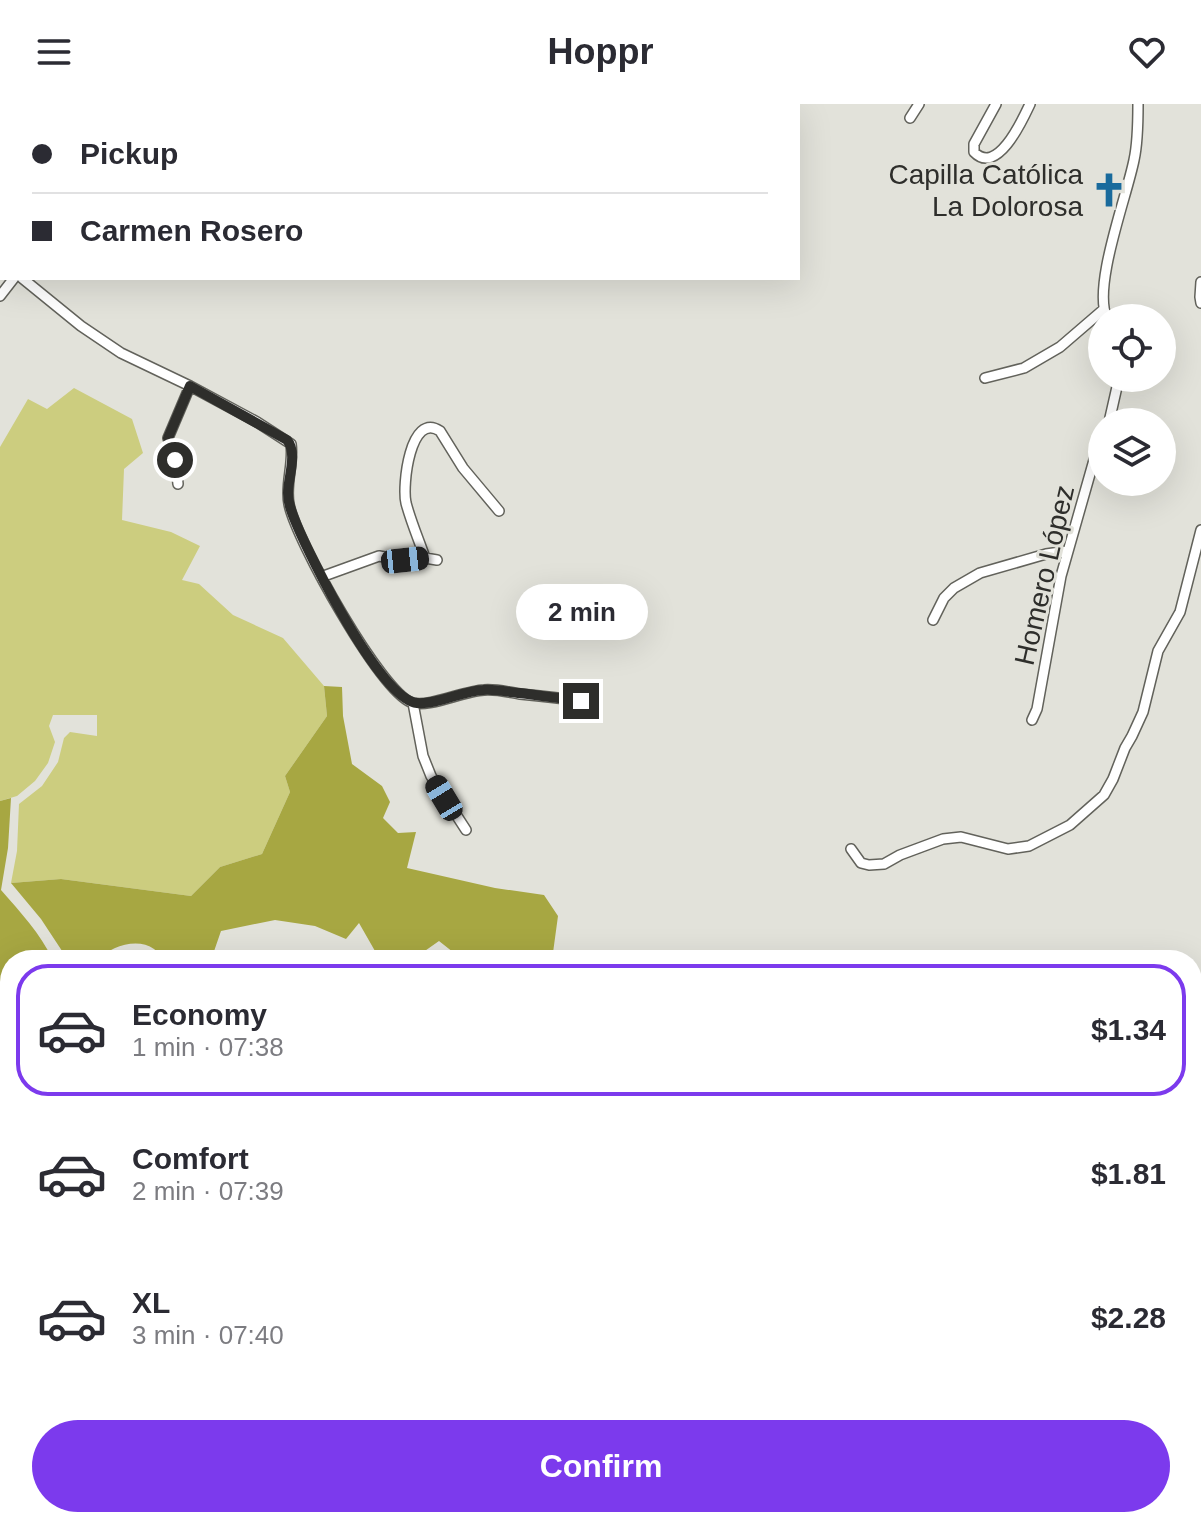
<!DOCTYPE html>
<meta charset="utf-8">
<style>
body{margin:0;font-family:Helvetica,sans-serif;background:#f7f7f7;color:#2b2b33;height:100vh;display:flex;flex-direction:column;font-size:30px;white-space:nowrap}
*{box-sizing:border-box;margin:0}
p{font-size:26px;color:#7c7c81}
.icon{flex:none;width:44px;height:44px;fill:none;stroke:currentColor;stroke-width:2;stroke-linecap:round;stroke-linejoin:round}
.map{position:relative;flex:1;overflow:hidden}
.drawer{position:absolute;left:0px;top:846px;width:1202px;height:578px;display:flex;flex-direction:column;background:#fff;border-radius:32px 32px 0 0;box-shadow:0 8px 32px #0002}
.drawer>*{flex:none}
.guide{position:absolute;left:0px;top:0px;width:800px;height:176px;box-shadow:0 8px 32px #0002;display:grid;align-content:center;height:176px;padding:0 32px;background:#fff}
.buttons{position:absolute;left:1088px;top:200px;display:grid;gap:16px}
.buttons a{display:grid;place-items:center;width:88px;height:88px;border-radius:50%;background:#fff;box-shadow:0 8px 32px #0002;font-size:40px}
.end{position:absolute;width:36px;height:36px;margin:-18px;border:10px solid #2e2e2b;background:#fff;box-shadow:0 0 0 4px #fff}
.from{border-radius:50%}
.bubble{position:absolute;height:56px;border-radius:28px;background:#fff;box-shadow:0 8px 32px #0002;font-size:26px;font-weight:600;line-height:56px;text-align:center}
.car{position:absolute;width:24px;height:48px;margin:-24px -12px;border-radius:10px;box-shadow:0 0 6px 2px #0007;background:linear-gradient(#222 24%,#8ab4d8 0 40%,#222 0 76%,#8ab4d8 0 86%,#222 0)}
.guide b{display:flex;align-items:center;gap:28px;height:76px;font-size:30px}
.guide b+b{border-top:2px solid #e1e1e2}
.guide i{width:20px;height:20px;background:#2b2b33}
ul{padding:14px 0 0;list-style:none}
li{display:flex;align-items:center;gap:24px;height:132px;margin:0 16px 12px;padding:0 16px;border:4px solid transparent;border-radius:32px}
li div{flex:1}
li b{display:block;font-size:30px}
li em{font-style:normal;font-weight:600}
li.current{border-color:#7c3aed}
li>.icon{width:72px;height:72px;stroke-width:1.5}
.cta{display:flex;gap:16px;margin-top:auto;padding:16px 32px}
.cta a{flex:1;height:92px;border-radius:48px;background:#7c3aed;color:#fff;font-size:32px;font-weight:600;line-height:92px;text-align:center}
header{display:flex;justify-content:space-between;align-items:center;height:104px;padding:0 32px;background:#fff;font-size:36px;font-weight:600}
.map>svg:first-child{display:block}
.green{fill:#cccd7f}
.forest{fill:#a7a742}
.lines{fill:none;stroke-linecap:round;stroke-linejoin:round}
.stream{stroke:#3d97d2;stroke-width:2}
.minor-casing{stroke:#62625b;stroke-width:12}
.minor{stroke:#fff;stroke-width:9}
.route{stroke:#2e2e2b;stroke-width:10}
.labels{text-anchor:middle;stroke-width:6;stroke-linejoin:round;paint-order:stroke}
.poi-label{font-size:28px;fill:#2e2e2b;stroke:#e2e2da;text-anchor:end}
.street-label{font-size:28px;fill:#2e2e2b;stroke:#e2e2da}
</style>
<header><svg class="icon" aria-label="menu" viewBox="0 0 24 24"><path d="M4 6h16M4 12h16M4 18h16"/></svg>Hoppr<svg class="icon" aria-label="heart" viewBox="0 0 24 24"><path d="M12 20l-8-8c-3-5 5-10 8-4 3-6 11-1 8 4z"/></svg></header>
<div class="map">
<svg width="1201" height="1423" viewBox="0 0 1201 1423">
<rect width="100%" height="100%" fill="#e2e2da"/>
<!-- green -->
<path class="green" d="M74 284 132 315 143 349 124 365 122 416 171 428 200 442 182 476 199 480 233 511 283 534 324 582 327 612 285 672 290 688 262 750 220 763 191 792 61 775 11 779 17 747 19 700 42 682 58 658 64 634 70 628 97 632V611H53L49 622 55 638 48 659 35 677 17 692 0 697V343L28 295 47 305Z"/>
<!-- forest -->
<path class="forest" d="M324 582 342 583 343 612 352 660 382 682 390 698 383 714 398 729 416 728 407 764 495 784 544 791 558 812 552 856H463L439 837 412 856 379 854 359 819 346 835 315 822 275 816 221 827 211 856H163C162 855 156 846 154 845 138 833 110 842 98 856H68L41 815 11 779 61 775 191 792 220 763 262 750 290 688 285 672 327 612Z
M11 694 8 744 1 786C21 809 40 829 53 856H10V1265L0 1273V697Z
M10 1273V1414H718L719 1423H0V1282Z"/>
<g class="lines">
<!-- stream -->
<path class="stream" d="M1192 1377 1200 1372 1201 1344
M1178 1423 1183 1414"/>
<!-- minor casing -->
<g class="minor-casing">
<path id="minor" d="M497 0 498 2
M677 0 682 2
M996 0 974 40V48C997 72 1022 17 1030 0
M15 2V0
M66 2 67 0
M193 2V0
M297 2 298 0
M406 2 408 0
M910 14 919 0
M0 96H2
M22 174 81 222 121 249 190 282 257 318 291 340C294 360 285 380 289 400 295 434 382 591 413 599 430 603 464 587 484 586 496 585 508 588 520 590 541 592 560 594 581 597
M1201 178 1200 193 1201 199
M0 192 14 174
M1107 214C1092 183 1127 92 1134 56 1138 38 1138 19 1138 0
M985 274 1024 264 1060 243 1103 206
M1109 318 1119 274
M178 380 176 360 168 334 190 282
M425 454C419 436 411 418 406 399 402 382 410 307 440 327L463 364 499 407
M321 473 379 452 401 456 425 454 437 456
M933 516 944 494 954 484 980 469 1046 450 1068 447
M413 599 423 652 431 672 466 726
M1032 616 1037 605 1061 472 1094 356 1102 336
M851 745 861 759 869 761 884 760 900 751 943 735 961 733 1008 745 1029 742 1070 721 1104 691 1113 675 1125 644 1132 632 1143 608 1158 547 1180 508 1201 426
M1192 1031 1201 1023
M1192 1055 1201 1058
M1192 1065 1201 1070
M1192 1164 1197 1167 1201 1180
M1192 1238 1201 1220
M795 1414 796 1423
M910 1414 914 1423
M957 1414 967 1423
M1042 1414 1046 1423
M1071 1414 1076 1423
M985 1423 1005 1414"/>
</g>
<!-- minor -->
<use href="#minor" class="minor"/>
</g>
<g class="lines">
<!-- route -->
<path class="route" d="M175 356 168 334 190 282 287 336C298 349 288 374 288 389 288 400 292 409 296 419 310 453 381 596 417 599 437 601 462 587 483 586 495 585 508 588 520 589 540 592 560 594 581 597"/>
</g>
<!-- icons -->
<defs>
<g id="church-bare" transform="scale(2.76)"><path d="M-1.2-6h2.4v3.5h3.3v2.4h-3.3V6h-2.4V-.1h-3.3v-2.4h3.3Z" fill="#196a9c" stroke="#e2e2da" stroke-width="2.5" paint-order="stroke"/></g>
</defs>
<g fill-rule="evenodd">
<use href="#church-bare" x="1109" y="86"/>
</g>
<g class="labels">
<!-- poi labels -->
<g class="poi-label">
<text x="1083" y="80">Capilla Católica<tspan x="1083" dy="32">La Dolorosa</tspan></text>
</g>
<!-- street labels -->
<g class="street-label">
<text transform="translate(1044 471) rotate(-77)" y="10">Homero López</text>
</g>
</g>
</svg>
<div class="buttons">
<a><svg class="icon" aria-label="locate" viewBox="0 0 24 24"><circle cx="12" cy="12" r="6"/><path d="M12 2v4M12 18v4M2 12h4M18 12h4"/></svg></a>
<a><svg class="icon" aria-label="layers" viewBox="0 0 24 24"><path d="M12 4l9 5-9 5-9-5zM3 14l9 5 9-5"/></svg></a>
</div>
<i class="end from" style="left:175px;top:356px"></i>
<i class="end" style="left:581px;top:597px"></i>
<div class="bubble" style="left:516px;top:480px;width:132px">2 min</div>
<i class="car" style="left:405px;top:456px;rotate:84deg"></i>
<i class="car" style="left:444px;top:694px;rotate:329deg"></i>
<div class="guide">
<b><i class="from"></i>Pickup</b>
<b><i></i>Carmen Rosero</b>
</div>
<section class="drawer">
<ul>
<li class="current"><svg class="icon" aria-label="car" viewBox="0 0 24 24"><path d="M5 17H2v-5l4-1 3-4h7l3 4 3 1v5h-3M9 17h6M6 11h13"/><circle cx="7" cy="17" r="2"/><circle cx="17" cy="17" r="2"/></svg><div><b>Economy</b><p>1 min · 07:38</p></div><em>$1.34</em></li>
<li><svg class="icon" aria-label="car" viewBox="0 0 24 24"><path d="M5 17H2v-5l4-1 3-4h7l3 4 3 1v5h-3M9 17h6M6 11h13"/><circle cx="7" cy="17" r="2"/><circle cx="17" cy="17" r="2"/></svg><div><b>Comfort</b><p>2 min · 07:39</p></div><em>$1.81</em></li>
<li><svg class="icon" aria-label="car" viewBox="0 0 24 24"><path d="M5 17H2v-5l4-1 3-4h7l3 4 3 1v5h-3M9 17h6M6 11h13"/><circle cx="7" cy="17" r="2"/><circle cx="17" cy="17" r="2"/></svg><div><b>XL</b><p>3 min · 07:40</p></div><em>$2.28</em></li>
</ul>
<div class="cta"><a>Confirm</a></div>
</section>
</div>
